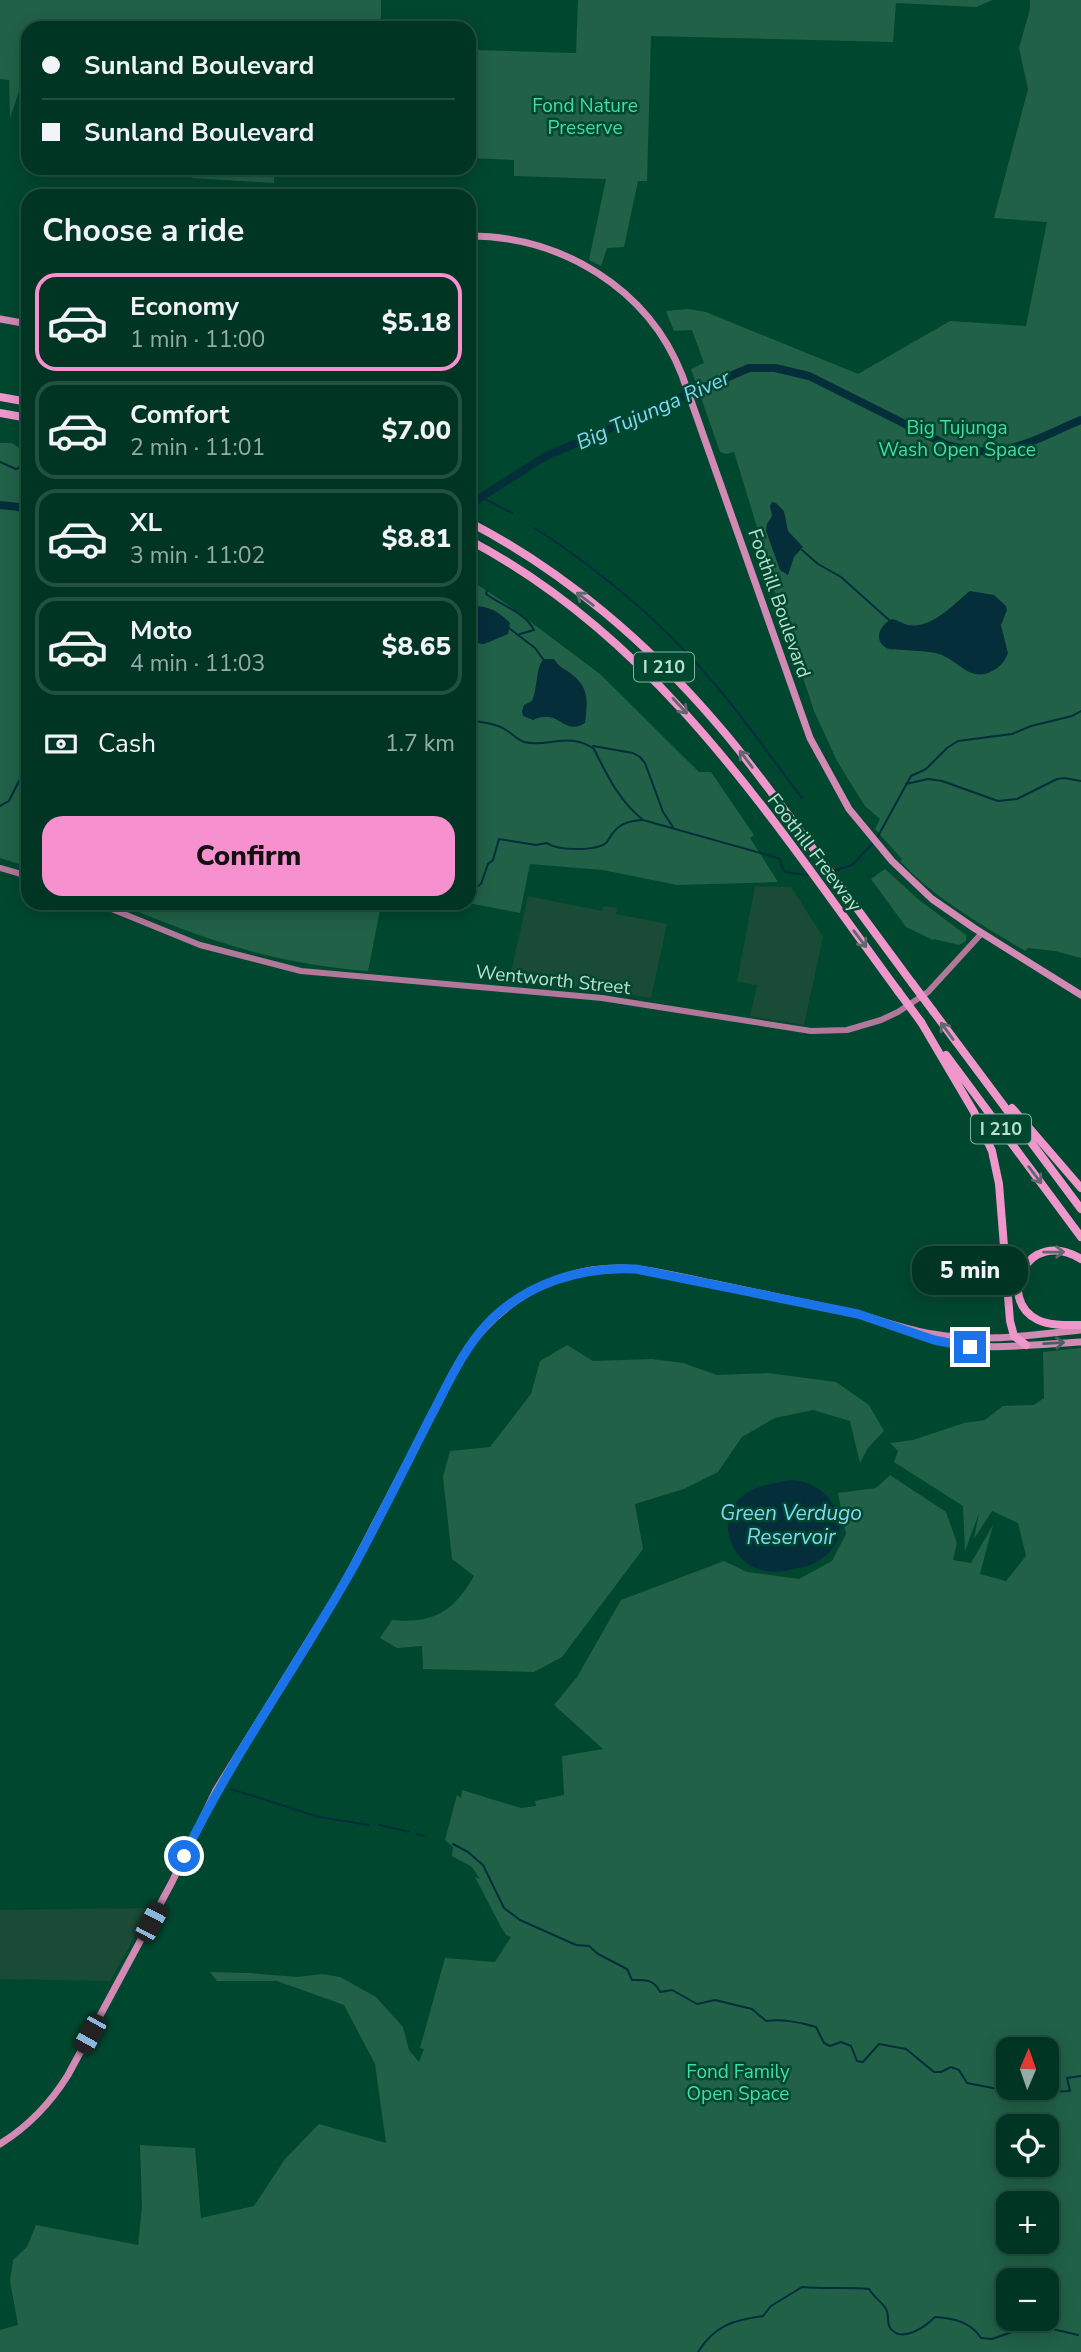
<!DOCTYPE html>
<meta charset="utf-8">
<style>
body{margin:0;font-family:"Nunito Sans",sans-serif;background:#0a3d2c;color:#f1f3f6;height:100vh;display:flex;flex-direction:column;font-size:26px;white-space:nowrap}
*{box-sizing:border-box;margin:0}
p{font-size:23px;color:#95aba6}
.icon{flex:none;width:38px;height:38px;fill:none;stroke:currentColor;stroke-width:2;stroke-linecap:round;stroke-linejoin:round}
.map{position:relative;flex:1;overflow:hidden}
.drawer{position:absolute;left:21px;top:189px;width:455px;height:721px;display:flex;flex-direction:column;background:#003524;border-radius:21px;box-shadow:0 4px 18px #0003,0 0 0 2px #225041}
.drawer>*{flex:none}
.top-card{position:absolute;left:21px;top:21px;width:455px;height:154px;border-radius:21px;box-shadow:0 4px 18px #0003,0 0 0 2px #225041;display:grid;align-content:center;height:154px;padding:0 21px;background:#003524}
.needle{width:46px;rotate:2deg}
.buttons{position:absolute;left:996px;top:2037px;display:grid;gap:14px}
.buttons a{display:grid;place-items:center;width:63px;height:63px;border-radius:14px;background:#003524;box-shadow:0 4px 18px #0003,0 0 0 2px #225041;font-size:35px}
.end{position:absolute;width:32px;height:32px;margin:-16px;border:9px solid #1a73e8;background:#fff;box-shadow:0 0 0 4px #fff}
.from{border-radius:50%}
.bubble{position:absolute;height:49px;border-radius:21px;background:#003524;box-shadow:0 4px 18px #0003,0 0 0 2px #225041;font-size:23px;font-weight:800;line-height:49px;text-align:center}
.car{position:absolute;width:21px;height:42px;margin:-21px -10px;border-radius:9px;box-shadow:0 0 5px 2px #0007;background:linear-gradient(#222 24%,#8ab4d8 0 40%,#222 0 76%,#8ab4d8 0 86%,#222 0)}
.top-card b{display:flex;align-items:center;gap:24px;height:66px;font-size:26px}
.top-card b+b{border-top:2px solid #225041}
.top-card i{width:18px;height:18px;background:#f1f3f6}
ul{padding:0;list-style:none}
li{display:flex;align-items:center;gap:21px;height:98px;margin:0 14px 10px;padding:0 7px;border:4px solid #225041;border-radius:21px}
li div{flex:1}
li b{display:block;font-size:26px}
li em{font-style:normal;font-weight:800}
li.current{border-color:#f790ce}
li>.icon{width:63px;height:63px;stroke-width:1.5}
h2{padding:0 21px;font-size:32px;line-height:84px}
.pay{display:flex;align-items:center;gap:18px;height:77px;padding:0 21px;font-size:26px}
.pay p{margin-inline-start:auto}
.button{display:flex;gap:14px;margin-top:auto;padding:14px 21px}
.button a{flex:1;height:80px;border-radius:21px;background:#f790ce;color:#111;font-size:28px;font-weight:800;line-height:80px;text-align:center}
.map>svg:first-child{display:block}
.built{fill:#1a4b37}
.green{fill:#216148;fill-rule:evenodd}
.water{fill:#052e3b}
.lines{fill:none;stroke-linecap:round;stroke-linejoin:round}
.stream{stroke:#052e3b;stroke-width:2}
.river{stroke:#052e3b;stroke-width:8}
.secondary{stroke:#b2789a;stroke-width:6}
.primary{stroke:#d289b4;stroke-width:7}
.motorway{stroke:#ef97cb;stroke-width:8}
.motorway-bridge{stroke:#ef97cb;stroke-width:8}
.oneway{stroke:#60676e}
.oneway2{stroke:#4a5e5e}
.route{stroke:#1a73e8;stroke-width:9}
.labels{text-anchor:middle;stroke-width:5;stroke-linejoin:round;paint-order:stroke}
.shield{fill:#004730;stroke:#82b29e;stroke-width:2}
.shield-label{font-size:18px;font-weight:bold;fill:#bae0cd}
.park-label{font-size:19px;fill:#41dda4;stroke:#004730}
.street-label{font-size:19px;fill:#bae0cd;stroke:#004730}
.water-label{font-size:21px;font-style:italic;fill:#82d6f5;stroke:#004730}
</style>
<div class="map">
<svg width="1081" height="2352" viewBox="0 0 1081 2352">
<rect width="100%" height="100%" fill="#004730"/>
<!-- built -->
<path class="built" d="M755 886 791 887 823 937 804 1025 750 1016 757 985 737 982Z
M528 896 602 911 604 906 617 908 616 914 667 924 651 998 583 987 509 981Z
M151 1908 110 1981 0 1979V1910Z"/>
<!-- green -->
<path class="green" d="M0 0H381V28H28V88H20L10 118 9 80 0 79Z
M578 0H993L976 7 896 3 893 42 651 36 647 181H638L624 247 607 248 601 266 589 260 606 179 514 176V160L469 158V53L474 50 576 53Z
M1030 0H1081V958L1055 951 1028 948 1025 951C981 924 935 899 900 861L902 859 875 829 880 819 865 806 856 792 837 761 814 711 784 620 785 604C783 601 779 598 777 595 768 585 757 541 757 527L734 452 726 454 720 452 691 369 704 363 692 330 674 331 666 311 688 309 706 312 858 374 950 321 1026 326 1047 222 994 218 1028 89 1019 48 1030 9Z
M193 168H275L274 183 192 178Z
M0 443H12L28 454V867L0 858Z
M469 579 508 605 600 674 699 772H711L754 835 750 838 778 882 677 885 603 870 530 864 520 913 468 903Z
M885 869 919 900 966 935V941L959 945 934 939 933 940 906 927 871 879Z
M117 903H450L448 911 396 908 395 911 380 910 368 971C273 964 203 939 117 903Z
M567 1345 593 1361 652 1359 683 1363 717 1375 768 1373 836 1382 869 1405 884 1431 868 1448 860 1463 850 1421 813 1410 775 1418 742 1437 718 1472 684 1489 635 1504 643 1549 562 1657 534 1672 423 1669 422 1646 397 1648 380 1638 392 1620C434 1624 454 1611 474 1576L452 1559 443 1477 450 1451 490 1447 531 1394 540 1361Z
M1081 1348V2352H0V2330L18 2325 10 2281 13 2260 27 2247 36 2225 138 2245 142 2207 140 2145 195 2148 201 2218 254 2206 285 2159 319 2124 386 2143 375 2064 344 2005 277 1981H217L210 1972 249 1973 297 1977 322 1974 340 1977 376 1997 403 2027 409 2050 419 2062 424 2049 420 2048 445 1958 495 1962 511 1937 506 1935 501 1927 475 1877 480 1879 472 1867 452 1856 453 1847 445 1840 457 1795 461 1798 462 1790 521 1808 536 1806 535 1801 564 1795 562 1756 603 1749 554 1705 577 1677 621 1600 724 1561 747 1572 799 1579 832 1561 846 1534 838 1493 876 1488 890 1475 946 1512 957 1543 953 1560 971 1563 993 1525 980 1574 1006 1581 1026 1556 1018 1523 992 1511 974 1539 979 1513 965 1551 963 1506 894 1462 898 1451 890 1443 913 1440 964 1423 985 1420 1003 1406 1034 1405 1044 1398 1043 1352ZM1008 2049H1046V2088H1008ZM1008 2126H1046V2165H1008ZM1008 2203H1046V2242H1008ZM1008 2280H1046V2319H1008Z"/>
<!-- water -->
<path class="water" d="M772 502 776 503 784 511 788 531 803 547 794 557 788 575 780 570 766 531 767 524 772 516 770 506Z
M970 591 994 595 1006 606 1007 610 1001 625 1008 653C1005 661 1001 666 994 670 970 684 960 661 939 654 931 651 899 650 889 649 872 642 879 625 892 619 898 620 903 624 908 625 933 629 953 604 970 591Z
M469 606C486 605 498 610 510 623L508 634 484 644 476 643 469 646Z
M543 659H554C561 670 567 669 575 677 590 690 587 706 585 723 563 737 560 707 533 720L523 716 522 711 524 705 532 701C538 688 535 671 543 659Z
M790 1480C835 1481 860 1536 818 1561 811 1566 801 1568 793 1569 778 1573 765 1573 751 1566 725 1550 718 1513 745 1494 758 1485 776 1483 790 1480Z"/>
<g class="lines">
<!-- stream -->
<path class="stream" d="M0 462 16 469 28 464
M481 497 512 513
M535 528C601 571 662 622 713 682 745 719 772 759 802 798
M802 550 818 564 841 577 889 620
M487 591 486 594C502 606 525 612 534 630L520 634
M509 628 535 648 543 659
M469 721C479 721 498 724 506 730 513 734 516 739 524 742 547 748 570 731 594 749 607 775 619 801 643 820L778 858 785 872 808 875
M593 746 633 753 640 757 645 763 663 812 673 827
M906 784 928 779 942 781 998 801 1017 799 1057 779 1064 778 1081 781
M0 806 9 801 24 771 28 769
M877 838 911 776 926 769 947 748 958 741 1012 734 1031 726 1072 716 1081 711
M834 871 852 865 874 842
M469 879 475 888 481 884 488 864 493 860 499 839 536 845 547 843C558 851 596 851 606 843 609 840 610 836 613 833 620 823 630 821 642 820
M231 1789 319 1817 369 1825
M380 1825 409 1832
M416 1834 424 1836
M453 1844 468 1852 483 1865 504 1908 520 1920 576 1945 589 1946 598 1954 627 1969 632 1980C645 1980 654 1979 660 1992L672 1990 697 2004 715 2000 752 2009 766 2021C781 2019 801 2022 816 2027L824 2043 830 2046 841 2042 851 2046 857 2061 863 2062 879 2044 906 2049 934 2072H941L951 2067 959 2070 967 2083 1013 2092 1028 2100 1038 2098 1047 2092 1070 2091 1067 2078 1081 2076
M698 2352C715 2325 734 2320 763 2316L771 2306 802 2287C825 2289 847 2287 869 2289 874 2298 884 2303 887 2311 889 2317 887 2323 890 2328 902 2344 926 2326 935 2317 953 2318 971 2322 981 2338L992 2339 1015 2331 1040 2326 1078 2335"/>
<!-- river -->
<path class="river" d="M0 505 19 507 28 511
M469 505 544 457 749 368H775L809 376 947 445C963 449 980 453 997 451 1026 447 1054 431 1081 420"/>
<!-- secondary -->
<path class="secondary" d="M0 868 28 876
M97 903 200 945 301 971 602 998 811 1031 847 1030 881 1020 898 1012 928 992 982 933"/>
<!-- primary -->
<path class="primary" d="M469 236C561 236 648 288 682 375L810 738 849 809 892 861 932 899 974 928 1081 995
M0 319 28 324
M924 1337C975 1353 1028 1345 1081 1342
M0 2144C29 2126 50 2104 68 2075L172 1882 216 1790 343 1585 462 1357C501 1298 565 1262 637 1269 665 1272 693 1280 721 1285 766 1295 811 1303 856 1314 882 1320 906 1330 933 1334 982 1343 1032 1335 1081 1330"/>
<!-- motorway -->
<path class="motorway" d="M0 397 28 402
M0 413 28 418
M469 522C564 571 649 644 718 725 746 757 770 791 796 825 834 878 873 930 912 983
M469 540C660 640 774 823 898 991
M933 1011 1081 1209
M921 1022 974 1112 992 1151 999 1184 1010 1321 1014 1336 1026 1345
M946 1055 1081 1237
M1012 1108 1081 1188
M1081 1259C1027 1226 995 1299 1038 1320 1051 1326 1067 1325 1081 1325"/>
<!-- motorway-bridge -->
<path class="motorway-bridge" d="M912 983 933 1011
M898 991 921 1022"/>
</g>
<!-- one-way arrows -->
<defs><path id="oneway-shaft" d="M-6 0H5M1.5-3L5.5 0L1.5 3" fill="none" stroke-width="1.6" stroke-linecap="round" stroke-linejoin="round" transform="scale(1.75)"/></defs>
<g class="oneway">
<use href="#oneway-shaft" transform="translate(585 599) rotate(-143)"/>
<use href="#oneway-shaft" transform="translate(680 706) rotate(47)"/>
<use href="#oneway-shaft" transform="translate(746 759) rotate(-127)"/>
<use href="#oneway-shaft" transform="translate(860 939) rotate(53)"/>
<use href="#oneway-shaft" transform="translate(947 1031) rotate(-126)"/>
<use href="#oneway-shaft" transform="translate(1035 1175) rotate(53)"/>
<use href="#oneway-shaft" transform="translate(1054 1252) rotate(-1)"/>
</g>
<use class="oneway2" href="#oneway-shaft" transform="translate(1054 1343) rotate(-3)"/>
<g class="lines">
<!-- route -->
<path class="route" d="M184 1856C233 1754 300 1663 355 1564 381 1516 405 1467 430 1418 447 1386 462 1351 487 1324 526 1283 582 1266 636 1269L858 1314 934 1340 970 1347"/>
</g>
<g class="labels">
<!-- shield labels -->
<g class="shield">
<rect x="634" y="652.5" width="60" height="29" rx="5"/>
<rect x="971" y="1114.5" width="60" height="29" rx="5"/>
</g>
<g class="shield-label">
<text x="664" y="673">I 210</text>
<text x="1001" y="1135">I 210</text>
</g>
<!-- park labels -->
<g class="park-label">
<text x="585" y="112">Fond Nature<tspan x="585" dy="22">Preserve</tspan></text>
<text x="957" y="434">Big Tujunga<tspan x="957" dy="22">Wash Open Space</tspan></text>
<text x="738" y="2078">Fond Family<tspan x="738" dy="22">Open Space</tspan></text>
</g>
<!-- street labels -->
<g class="street-label">
<text transform="translate(780 603) rotate(71)" y="7">Foothill Boulevard</text>
<text transform="translate(815 852) rotate(53)" y="7">Foothill Freeway</text>
<text transform="translate(553 979) rotate(6)" y="7">Wentworth Street</text>
</g>
<!-- water labels -->
<g class="water-label">
<text transform="translate(653 410) rotate(-24)" y="7">Big Tujunga River</text>
<text x="791" y="1520">Green Verdugo<tspan x="791" dy="24">Reservoir</tspan></text>
</g>
</g>
</svg>
<div class="buttons">
<a><svg class="needle" viewBox="-14 -14 28 28"><path d="M0-13l5 13h-10z" fill="#e53935"/><path d="M0 13l5-13h-10z" fill="#95aba6"/></svg></a>
<a><svg class="icon" aria-label="locate" viewBox="0 0 24 24"><circle cx="12" cy="12" r="6"/><path d="M12 2v4M12 18v4M2 12h4M18 12h4"/></svg></a>
<a>+</a>
<a>−</a>
</div>
<i class="end from" style="left:184px;top:1856px"></i>
<i class="end" style="left:970px;top:1347px"></i>
<div class="bubble" style="left:912px;top:1246px;width:116px">5 min</div>
<i class="car" style="left:151px;top:1922px;rotate:28deg"></i>
<i class="car" style="left:90px;top:2034px;rotate:209deg"></i>
<div class="top-card">
<b><i class="from"></i>Sunland Boulevard</b>
<b><i></i>Sunland Boulevard</b>
</div>
<section class="drawer">
<h2>Choose a ride</h2>
<ul>
<li class="current"><svg class="icon" aria-label="car" viewBox="0 0 24 24"><path d="M5 17H2v-5l4-1 3-4h7l3 4 3 1v5h-3M9 17h6M6 11h13"/><circle cx="7" cy="17" r="2"/><circle cx="17" cy="17" r="2"/></svg><div><b>Economy</b><p>1 min · 11:00</p></div><em>$5.18</em></li>
<li><svg class="icon" aria-label="car" viewBox="0 0 24 24"><path d="M5 17H2v-5l4-1 3-4h7l3 4 3 1v5h-3M9 17h6M6 11h13"/><circle cx="7" cy="17" r="2"/><circle cx="17" cy="17" r="2"/></svg><div><b>Comfort</b><p>2 min · 11:01</p></div><em>$7.00</em></li>
<li><svg class="icon" aria-label="car" viewBox="0 0 24 24"><path d="M5 17H2v-5l4-1 3-4h7l3 4 3 1v5h-3M9 17h6M6 11h13"/><circle cx="7" cy="17" r="2"/><circle cx="17" cy="17" r="2"/></svg><div><b>XL</b><p>3 min · 11:02</p></div><em>$8.81</em></li>
<li><svg class="icon" aria-label="car" viewBox="0 0 24 24"><path d="M5 17H2v-5l4-1 3-4h7l3 4 3 1v5h-3M9 17h6M6 11h13"/><circle cx="7" cy="17" r="2"/><circle cx="17" cy="17" r="2"/></svg><div><b>Moto</b><p>4 min · 11:03</p></div><em>$8.65</em></li>
</ul>
<div class="pay"><svg class="icon" aria-label="cash" viewBox="0 0 24 24"><path d="M3 7h18v10H3z"/><circle cx="12" cy="12" r="2"/></svg>Cash<p>1.7 km</p></div>
<div class="button"><a>Confirm</a></div>
</section>
</div>
